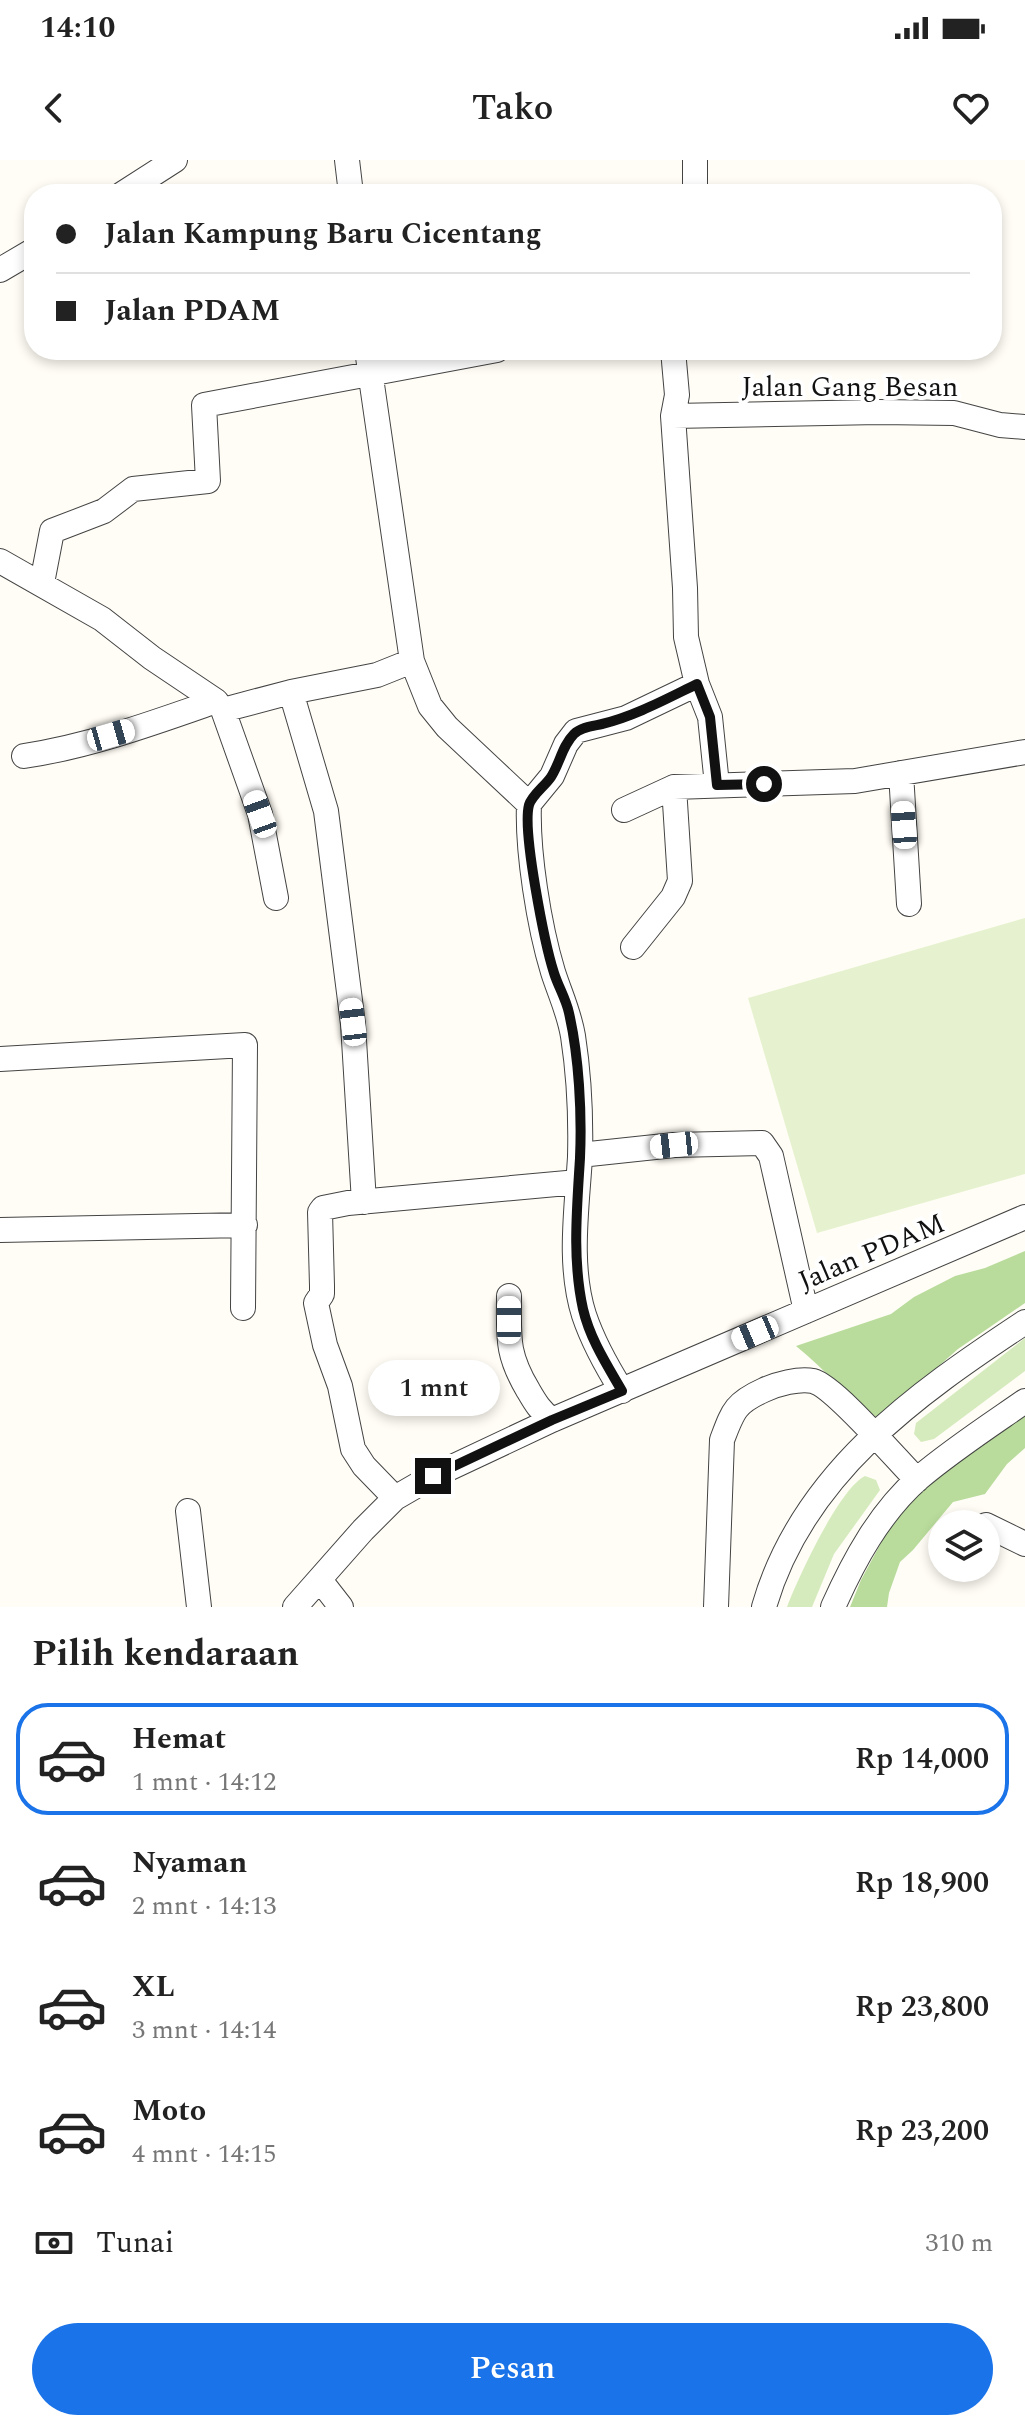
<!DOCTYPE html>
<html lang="id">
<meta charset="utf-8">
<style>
body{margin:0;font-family:Spectral,serif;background:#f6f6f6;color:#222;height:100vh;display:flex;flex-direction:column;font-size:30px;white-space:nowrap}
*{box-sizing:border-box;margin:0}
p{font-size:26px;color:#767676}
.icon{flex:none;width:44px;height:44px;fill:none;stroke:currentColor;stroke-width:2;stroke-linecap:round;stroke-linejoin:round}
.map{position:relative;height:1447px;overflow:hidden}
.details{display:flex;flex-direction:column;background:#fff;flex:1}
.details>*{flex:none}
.top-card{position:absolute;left:24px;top:24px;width:978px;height:176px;border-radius:32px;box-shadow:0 4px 12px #0003;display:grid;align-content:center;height:176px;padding:0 32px;background:#fff}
.tools{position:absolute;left:928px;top:1350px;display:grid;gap:16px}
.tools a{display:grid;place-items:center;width:72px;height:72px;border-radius:50%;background:#fff;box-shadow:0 4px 12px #0003;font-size:40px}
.end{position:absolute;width:36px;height:36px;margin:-18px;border:10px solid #111;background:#fff;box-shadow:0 0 0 4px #fff}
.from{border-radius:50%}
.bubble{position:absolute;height:56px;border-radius:28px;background:#fff;box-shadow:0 4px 12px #0003;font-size:26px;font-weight:600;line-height:56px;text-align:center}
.car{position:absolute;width:24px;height:48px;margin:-24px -12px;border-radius:10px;box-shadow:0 0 6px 2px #0007;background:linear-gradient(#fff 24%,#345 0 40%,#fff 0 76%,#345 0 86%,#fff 0)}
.top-card b{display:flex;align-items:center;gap:28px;height:76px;font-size:30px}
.top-card b+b{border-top:2px solid #e0e0e0}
.top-card i{width:20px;height:20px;background:#222}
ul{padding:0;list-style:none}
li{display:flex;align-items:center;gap:24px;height:112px;margin:0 16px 12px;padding:0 16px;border:4px solid transparent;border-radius:32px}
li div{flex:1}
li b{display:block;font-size:30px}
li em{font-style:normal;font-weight:600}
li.on{border-color:#1a73e8}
li>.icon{width:72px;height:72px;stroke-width:1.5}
h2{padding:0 32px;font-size:36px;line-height:96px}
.pay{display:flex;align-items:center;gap:20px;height:88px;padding:0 32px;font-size:30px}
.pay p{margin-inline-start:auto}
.button{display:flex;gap:16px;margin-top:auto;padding:16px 32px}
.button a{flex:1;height:92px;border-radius:48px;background:#1a73e8;color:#fff;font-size:32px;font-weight:600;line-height:92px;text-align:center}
.status{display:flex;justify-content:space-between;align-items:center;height:56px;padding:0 40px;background:#fff;direction:ltr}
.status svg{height:22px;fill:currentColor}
header{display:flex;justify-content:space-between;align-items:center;height:104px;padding:0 32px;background:#fff;font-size:36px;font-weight:600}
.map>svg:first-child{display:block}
.green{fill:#d5ebbd}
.forest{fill:#b9dc9c}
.pitch{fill:#e6f2cf}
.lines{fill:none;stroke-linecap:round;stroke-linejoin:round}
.minor-casing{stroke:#444;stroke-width:26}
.minor{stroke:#fff;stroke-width:24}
.route{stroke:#111;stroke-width:10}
.labels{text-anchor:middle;stroke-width:8;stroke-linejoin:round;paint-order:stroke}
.street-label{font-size:28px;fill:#111;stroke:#fff}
</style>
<div class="status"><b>14:10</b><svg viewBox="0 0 49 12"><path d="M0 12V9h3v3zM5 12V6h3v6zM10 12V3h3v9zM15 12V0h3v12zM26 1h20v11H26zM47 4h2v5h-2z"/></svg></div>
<header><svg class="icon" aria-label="back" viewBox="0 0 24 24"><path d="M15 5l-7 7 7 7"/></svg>Tako<svg class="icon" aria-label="heart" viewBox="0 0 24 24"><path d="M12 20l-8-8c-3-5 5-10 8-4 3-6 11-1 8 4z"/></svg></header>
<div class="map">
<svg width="1025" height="1447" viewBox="0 0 1025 1447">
<rect width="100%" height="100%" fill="#fffdf5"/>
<!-- green -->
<path class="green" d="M1025 1178V1211L934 1279 921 1282 914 1274 916 1263Z
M865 1316 876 1320 880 1330 834 1394 812 1447H787C798 1418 839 1329 865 1316Z"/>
<!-- forest -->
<path class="forest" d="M1025 1091V1143L958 1189 879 1259C848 1238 825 1209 796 1186L891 1154 914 1137 955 1116 985 1108Z
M1025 1244V1288L1007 1304 985 1334 953 1342 913 1390 900 1402 889 1433 887 1447H850L861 1420 895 1357 928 1314Z"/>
<!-- pitch -->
<path class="pitch" d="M1025 758V1014L817 1073 748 838Z"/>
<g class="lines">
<!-- minor casing -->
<g class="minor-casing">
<path id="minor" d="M347 0 351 34
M695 0V34
M122 34 175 0
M0 110 34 90
M367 190 412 501 430 546 447 567 529 644C527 691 539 766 553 812 560 834 569 852 573 876 579 915 581 958 580 997 577 1048 568 1105 584 1155 593 1182 607 1207 622 1231
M673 190 677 235 673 256 685 428 686 477 697 524 710 557 717 625
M673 256 879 252 954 253 1000 265 1025 267
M0 401 102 459 152 498 216 541
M42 423 52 371 104 351 133 329 208 321 204 245 497 190
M291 532 326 651 353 864 364 1042
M223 550 260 654 276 738
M24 596C90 586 153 563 216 541L223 550 291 532 377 515 412 501
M901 613 909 744
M529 644 552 616 566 584 576 571 626 558 697 524
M624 650 674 627 855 621 1025 592
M633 787 673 737 680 721 674 627
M0 899 245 885 243 1148
M580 995 674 985 762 983 771 996 806 1151
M0 1070 245 1065
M509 1136C509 1177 506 1193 528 1230 535 1242 540 1251 552 1260
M395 1338 364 1306 353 1289 340 1226 325 1185 316 1143 322 1134V1126L320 1052 323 1048 348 1043 578 1022
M188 1351 199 1447
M986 1365 1025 1384
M320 1420 341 1447
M295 1447 363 1370 395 1338 433 1316 552 1260 1025 1057
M716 1447 722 1280C733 1251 735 1243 764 1230 777 1224 799 1218 813 1221 834 1226 898 1301 917 1320
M764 1447C802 1314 916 1234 1025 1162
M833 1447C854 1400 880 1352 919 1318 952 1290 989 1266 1025 1241"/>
</g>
<!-- minor -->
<use href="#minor" class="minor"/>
</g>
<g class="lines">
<!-- route -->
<path class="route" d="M433 1316 552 1260 622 1231C607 1205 590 1179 583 1149 572 1099 577 1048 580 998 582 953 579 897 569 853 566 839 558 826 554 813 545 785 522 671 529 645 532 635 545 626 551 617 560 603 562 586 574 574 581 567 593 566 602 564 635 556 666 539 697 524L710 557 717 625 764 624"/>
</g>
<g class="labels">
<!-- street labels -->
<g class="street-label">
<text x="850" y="236">Jalan Gang Besan</text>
<text transform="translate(871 1091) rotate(-23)" y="10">Jalan PDAM</text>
</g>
</g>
</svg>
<div class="tools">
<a><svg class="icon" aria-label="layers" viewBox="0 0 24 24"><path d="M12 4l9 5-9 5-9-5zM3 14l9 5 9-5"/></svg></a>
</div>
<i class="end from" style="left:764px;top:624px"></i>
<i class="end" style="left:433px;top:1316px"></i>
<div class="bubble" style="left:368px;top:1200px;width:132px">1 mnt</div>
<i class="car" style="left:111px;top:575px;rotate:74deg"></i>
<i class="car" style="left:260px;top:654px;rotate:340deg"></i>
<i class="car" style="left:904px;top:665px;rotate:356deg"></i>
<i class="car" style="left:353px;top:862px;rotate:353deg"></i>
<i class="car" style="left:674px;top:985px;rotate:264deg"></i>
<i class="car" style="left:509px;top:1160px;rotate:0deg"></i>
<i class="car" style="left:755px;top:1173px;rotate:247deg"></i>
<div class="top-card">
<b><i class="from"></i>Jalan Kampung Baru Cicentang</b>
<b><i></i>Jalan PDAM</b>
</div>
</div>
<section class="details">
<h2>Pilih kendaraan</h2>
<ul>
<li class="on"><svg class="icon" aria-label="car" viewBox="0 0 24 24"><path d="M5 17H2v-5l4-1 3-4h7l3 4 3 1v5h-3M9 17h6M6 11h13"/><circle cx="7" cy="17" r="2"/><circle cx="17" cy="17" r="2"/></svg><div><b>Hemat</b><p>1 mnt · 14:12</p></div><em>Rp 14,000</em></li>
<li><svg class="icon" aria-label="car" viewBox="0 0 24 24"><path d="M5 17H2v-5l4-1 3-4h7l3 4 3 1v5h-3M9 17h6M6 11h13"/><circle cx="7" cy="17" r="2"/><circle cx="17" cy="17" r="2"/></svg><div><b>Nyaman</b><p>2 mnt · 14:13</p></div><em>Rp 18,900</em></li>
<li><svg class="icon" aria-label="car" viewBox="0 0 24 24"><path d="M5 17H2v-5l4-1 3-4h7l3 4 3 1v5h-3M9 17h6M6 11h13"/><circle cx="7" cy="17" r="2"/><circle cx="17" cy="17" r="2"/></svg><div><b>XL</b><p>3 mnt · 14:14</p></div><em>Rp 23,800</em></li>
<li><svg class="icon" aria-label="car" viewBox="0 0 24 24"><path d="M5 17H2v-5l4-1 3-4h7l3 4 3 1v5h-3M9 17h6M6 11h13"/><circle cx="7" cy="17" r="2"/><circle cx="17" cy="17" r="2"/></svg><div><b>Moto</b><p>4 mnt · 14:15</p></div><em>Rp 23,200</em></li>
</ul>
<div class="pay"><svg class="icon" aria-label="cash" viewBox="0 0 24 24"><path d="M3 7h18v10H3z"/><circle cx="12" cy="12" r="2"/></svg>Tunai<p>310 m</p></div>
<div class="button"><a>Pesan</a></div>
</section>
